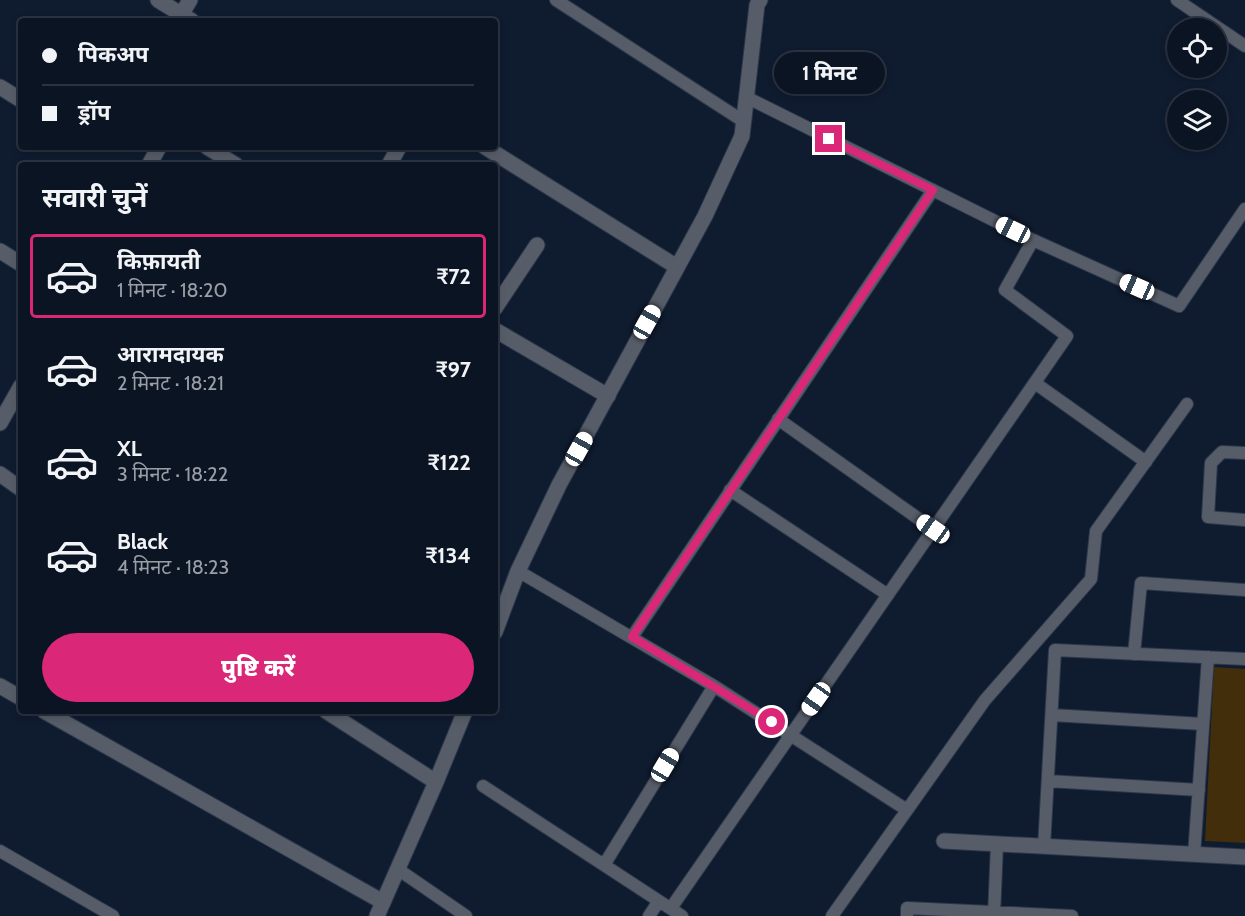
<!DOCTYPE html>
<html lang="hi">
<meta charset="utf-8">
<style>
body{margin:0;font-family:Cabin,"Noto Sans Devanagari",sans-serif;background:#141d2b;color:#f1f3f6;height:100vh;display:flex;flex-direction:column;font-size:22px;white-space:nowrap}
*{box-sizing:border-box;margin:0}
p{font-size:20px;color:#9a9ea6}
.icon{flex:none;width:33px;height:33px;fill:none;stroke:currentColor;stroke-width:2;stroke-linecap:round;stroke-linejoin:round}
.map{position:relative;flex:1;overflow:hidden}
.side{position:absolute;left:18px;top:162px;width:480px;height:552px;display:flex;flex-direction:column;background:#0b1423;border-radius:6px;box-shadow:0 3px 9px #0003,0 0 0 2px #2b3341}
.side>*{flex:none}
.hud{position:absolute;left:18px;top:18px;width:480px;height:132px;border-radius:6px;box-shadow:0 3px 9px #0003,0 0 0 2px #2b3341;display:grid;align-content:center;height:132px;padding:0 24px;background:#0b1423}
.controls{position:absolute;left:1167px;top:18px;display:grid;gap:12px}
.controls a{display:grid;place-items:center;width:60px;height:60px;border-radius:50%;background:#0b1423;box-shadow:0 3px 9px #0003,0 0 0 2px #2b3341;font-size:30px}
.end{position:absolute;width:27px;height:27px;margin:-14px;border:8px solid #db2777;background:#fff;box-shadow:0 0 0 3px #fff}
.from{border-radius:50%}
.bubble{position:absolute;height:42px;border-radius:21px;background:#0b1423;box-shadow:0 3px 9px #0003,0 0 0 2px #2b3341;font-size:20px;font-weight:800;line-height:42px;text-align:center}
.car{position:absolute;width:18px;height:36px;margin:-18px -9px;border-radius:8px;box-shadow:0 0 4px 2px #0007;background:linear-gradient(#fff 24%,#345 0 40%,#fff 0 76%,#345 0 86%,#fff 0)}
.hud b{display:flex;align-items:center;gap:21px;height:57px;font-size:22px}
.hud b+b{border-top:2px solid #2b3341}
.hud i{width:15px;height:15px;background:#f1f3f6}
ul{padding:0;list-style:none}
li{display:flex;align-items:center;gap:18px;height:84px;margin:0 12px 9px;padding:0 12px;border:3px solid transparent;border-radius:6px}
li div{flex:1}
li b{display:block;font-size:22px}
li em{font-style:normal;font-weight:800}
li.current{border-color:#db2777}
li>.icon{width:54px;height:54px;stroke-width:1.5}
h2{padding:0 24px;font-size:27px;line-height:72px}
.cta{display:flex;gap:12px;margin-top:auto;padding:12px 24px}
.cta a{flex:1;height:69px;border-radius:36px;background:#db2777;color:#fff;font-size:24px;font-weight:800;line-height:69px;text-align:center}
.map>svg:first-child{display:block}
.green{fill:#432e0b}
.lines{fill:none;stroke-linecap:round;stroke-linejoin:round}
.service-casing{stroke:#2c384b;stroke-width:14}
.minor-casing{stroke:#2c384b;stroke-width:17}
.tertiary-casing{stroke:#2c384b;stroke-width:17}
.service{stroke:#575d68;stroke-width:12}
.minor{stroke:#575d68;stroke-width:15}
.tertiary{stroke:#575d68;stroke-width:15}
.route{stroke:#db2777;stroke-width:8}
</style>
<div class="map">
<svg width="1245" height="916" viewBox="0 0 1245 916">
<rect width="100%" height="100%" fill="#0f1b2f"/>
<!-- green -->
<path class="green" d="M1214 667 1245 669V843L1205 841Z"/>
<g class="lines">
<!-- service casing -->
<g class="service-casing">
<path id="service" d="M556 0 743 121
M1177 0 1245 46
M746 97 1033 240 1179 306 1245 209
M1035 383 1146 462
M778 419 933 529
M1245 453 1222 452 1211 463 1208 517 1245 520
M730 490 888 595
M518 571 714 686 907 810
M632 637 933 190
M1134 654 1141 583 1245 590
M1052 715 1203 724
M1048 781 1199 790
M483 786 682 916
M1044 847 1055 650 1245 659
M0 851 113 916
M1194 855 1208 657
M604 865 714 686
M399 870 466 916
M671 908 1067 336 1005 290 1033 240
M649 916 659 901
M832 916 985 700 1091 579 1096 531 1187 404
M907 916V908L1072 916
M994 916 997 844"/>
</g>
<!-- minor casing -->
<g class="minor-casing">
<path id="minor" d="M158 0 192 21
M181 15 190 0
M0 87 21 100
M207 147 236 165
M485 147 677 267
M149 165 159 147
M389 165 399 147
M0 251 21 264
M495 308 537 245
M495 330 608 396
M0 423 21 386
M0 474 21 489
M0 686 21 698
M44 711 383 902
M326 711 436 782
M944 841 1245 857"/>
</g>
<!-- tertiary casing -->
<g class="tertiary-casing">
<path id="tertiary" d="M495 632 518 571 559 485 705 216 742 136 757 5 760 0
M377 916 436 782 465 711"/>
</g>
<!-- service -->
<use href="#service" class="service"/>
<!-- minor -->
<use href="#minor" class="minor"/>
<!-- tertiary -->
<use href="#tertiary" class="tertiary"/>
</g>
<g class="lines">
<!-- route -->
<path class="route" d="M772 722 632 637 933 190 829 139"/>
</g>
</svg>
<div class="controls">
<a><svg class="icon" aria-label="locate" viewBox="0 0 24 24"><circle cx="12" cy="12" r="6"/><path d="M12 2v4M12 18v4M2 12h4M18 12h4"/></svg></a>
<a><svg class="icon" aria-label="layers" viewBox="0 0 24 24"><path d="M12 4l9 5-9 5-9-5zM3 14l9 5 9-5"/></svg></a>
</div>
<i class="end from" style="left:772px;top:722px"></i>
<i class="end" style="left:829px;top:139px"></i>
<div class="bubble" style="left:774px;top:52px;width:111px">1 मिनट</div>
<i class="car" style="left:1013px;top:230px;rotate:296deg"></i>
<i class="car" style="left:1137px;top:287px;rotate:294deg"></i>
<i class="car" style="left:647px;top:322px;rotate:29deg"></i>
<i class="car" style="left:579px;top:449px;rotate:29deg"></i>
<i class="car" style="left:933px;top:529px;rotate:305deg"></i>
<i class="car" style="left:816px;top:699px;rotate:215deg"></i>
<i class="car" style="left:665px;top:765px;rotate:31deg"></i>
<div class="hud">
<b><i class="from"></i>पिकअप</b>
<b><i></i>ड्रॉप</b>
</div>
<section class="side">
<h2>सवारी चुनें</h2>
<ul>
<li class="current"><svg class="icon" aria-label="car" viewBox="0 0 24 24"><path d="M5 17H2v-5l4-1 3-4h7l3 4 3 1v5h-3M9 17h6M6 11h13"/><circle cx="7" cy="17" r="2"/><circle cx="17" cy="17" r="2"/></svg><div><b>किफ़ायती</b><p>1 मिनट · 18:20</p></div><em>₹72</em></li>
<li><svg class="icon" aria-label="car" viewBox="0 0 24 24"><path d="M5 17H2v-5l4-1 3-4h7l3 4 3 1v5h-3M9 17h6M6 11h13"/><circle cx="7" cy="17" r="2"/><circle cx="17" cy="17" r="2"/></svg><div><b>आरामदायक</b><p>2 मिनट · 18:21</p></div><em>₹97</em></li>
<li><svg class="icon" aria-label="car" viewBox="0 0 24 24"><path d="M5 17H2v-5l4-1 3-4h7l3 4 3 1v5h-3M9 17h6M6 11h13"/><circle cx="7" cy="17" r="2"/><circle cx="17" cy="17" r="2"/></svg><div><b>XL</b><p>3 मिनट · 18:22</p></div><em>₹122</em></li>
<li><svg class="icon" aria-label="car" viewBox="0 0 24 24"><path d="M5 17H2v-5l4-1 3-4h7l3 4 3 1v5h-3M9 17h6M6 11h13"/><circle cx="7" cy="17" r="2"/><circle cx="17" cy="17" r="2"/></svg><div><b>Black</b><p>4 मिनट · 18:23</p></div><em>₹134</em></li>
</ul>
<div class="cta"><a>पुष्टि करें</a></div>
</section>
</div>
